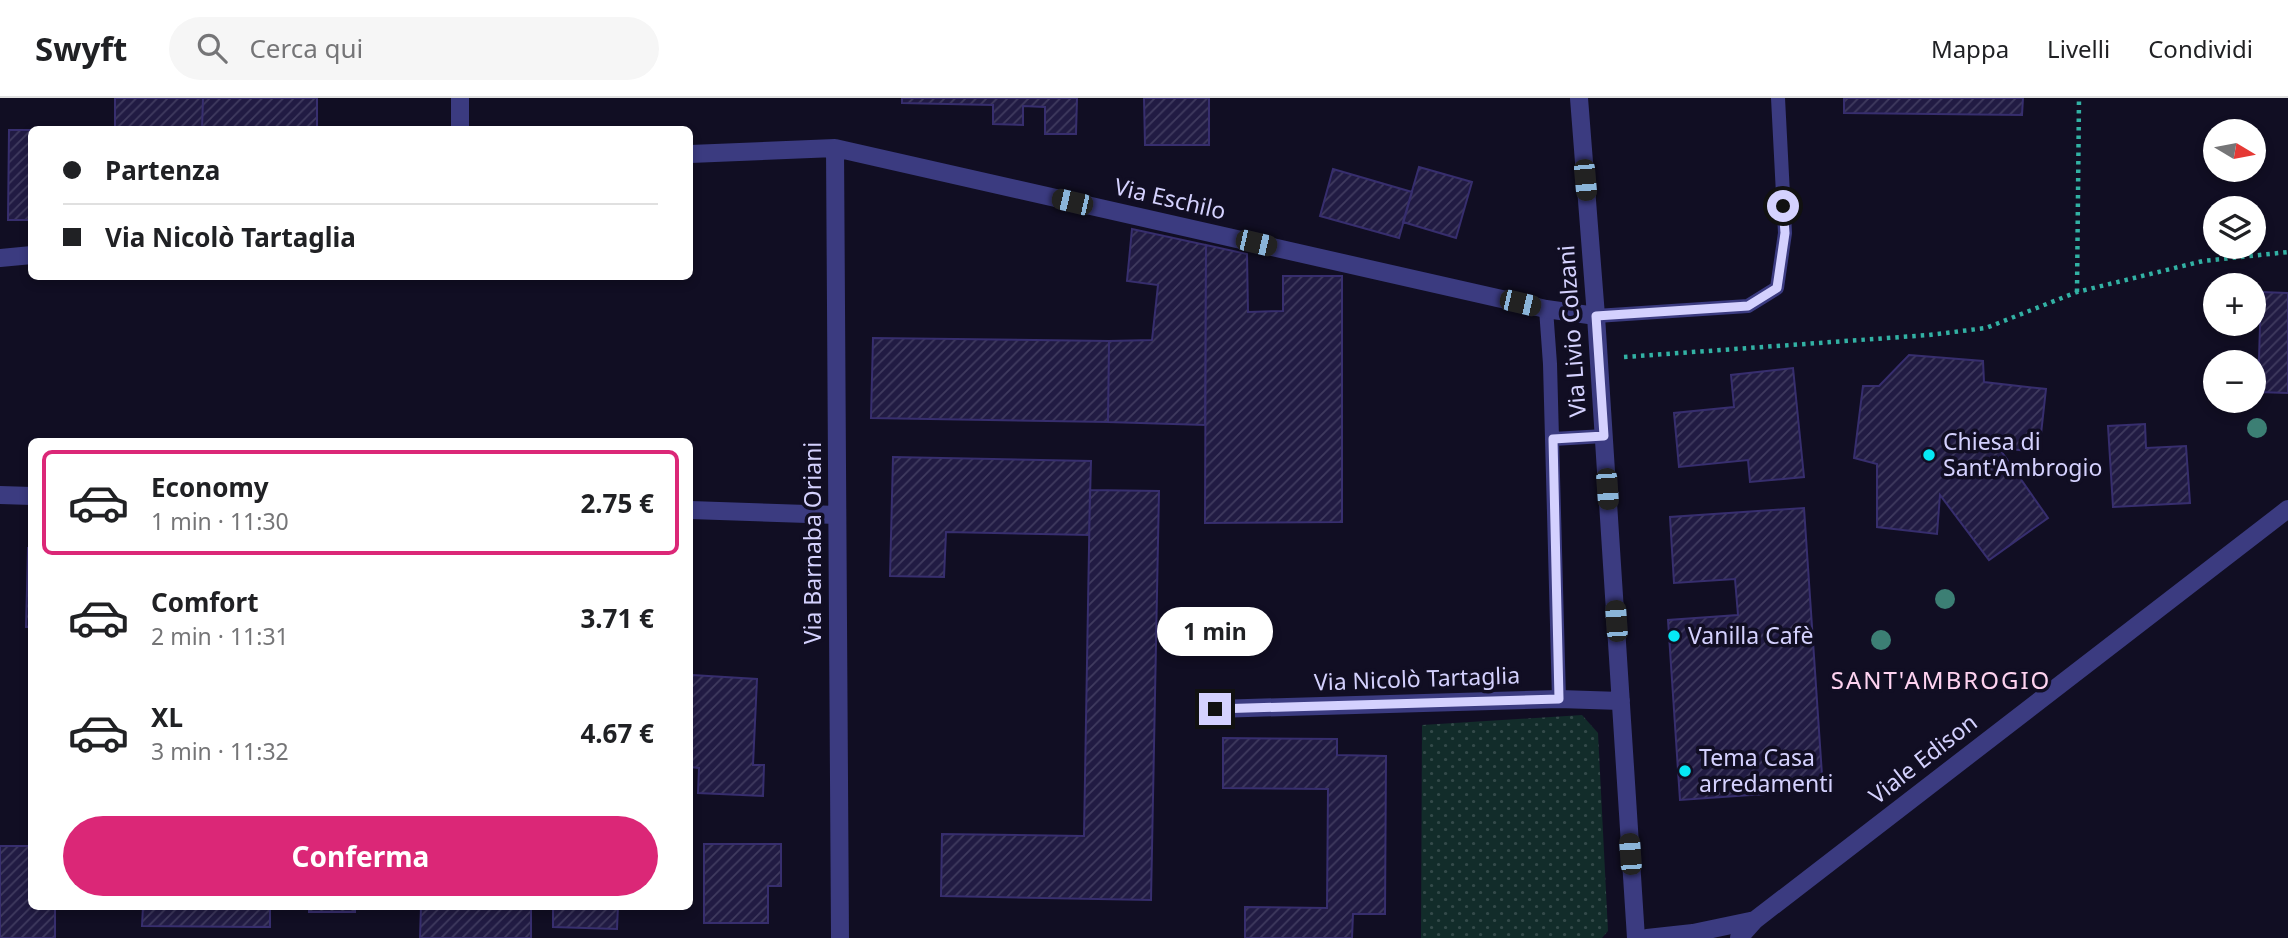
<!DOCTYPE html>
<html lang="it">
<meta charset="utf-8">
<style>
body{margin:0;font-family:"Noto Sans",sans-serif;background:#f6f6f6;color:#202124;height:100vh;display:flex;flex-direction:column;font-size:26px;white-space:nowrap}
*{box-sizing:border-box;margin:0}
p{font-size:23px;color:#757577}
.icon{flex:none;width:38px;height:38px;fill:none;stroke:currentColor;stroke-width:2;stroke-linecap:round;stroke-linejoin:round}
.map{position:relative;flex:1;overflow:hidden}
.details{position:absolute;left:28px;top:340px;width:665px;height:472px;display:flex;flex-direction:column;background:#fff;border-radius:10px;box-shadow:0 4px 10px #0003}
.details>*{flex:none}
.top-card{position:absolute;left:28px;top:28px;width:665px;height:154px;border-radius:10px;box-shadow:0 4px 10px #0003;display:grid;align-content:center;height:154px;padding:0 35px;background:#fff}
.needle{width:46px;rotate:100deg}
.buttons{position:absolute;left:2203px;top:21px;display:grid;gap:14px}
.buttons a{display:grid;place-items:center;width:63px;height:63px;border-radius:50%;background:#fff;box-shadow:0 4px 10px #0003;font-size:35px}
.end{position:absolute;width:32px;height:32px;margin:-16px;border:9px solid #d4d1fe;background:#111;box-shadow:0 0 0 4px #111}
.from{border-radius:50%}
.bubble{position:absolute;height:49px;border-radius:24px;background:#fff;box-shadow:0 4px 10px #0003;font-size:23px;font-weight:700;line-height:49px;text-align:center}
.car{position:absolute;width:21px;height:42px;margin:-21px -10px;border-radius:9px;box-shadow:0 0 5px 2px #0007;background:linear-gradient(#222 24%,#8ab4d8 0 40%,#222 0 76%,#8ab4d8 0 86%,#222 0)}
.top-card b{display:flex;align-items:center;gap:24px;height:66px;font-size:26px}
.top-card b+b{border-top:2px solid #e0e0e0}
.top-card i{width:18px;height:18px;background:#202124}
ul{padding:12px 0 0;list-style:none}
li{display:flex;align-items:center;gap:21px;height:105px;margin:0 14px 10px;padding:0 21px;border:4px solid transparent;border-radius:10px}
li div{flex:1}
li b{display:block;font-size:26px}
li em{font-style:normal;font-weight:700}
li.on{border-color:#db2777}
li>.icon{width:63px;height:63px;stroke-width:1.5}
.action{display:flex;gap:14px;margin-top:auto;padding:14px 35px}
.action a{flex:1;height:80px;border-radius:42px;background:#db2777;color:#fff;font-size:28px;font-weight:700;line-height:80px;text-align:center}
header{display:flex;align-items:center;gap:42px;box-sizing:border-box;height:98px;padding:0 35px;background:#fff;border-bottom:2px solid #e0e0e0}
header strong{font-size:33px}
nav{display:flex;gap:38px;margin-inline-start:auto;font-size:24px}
.search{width:490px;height:63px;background:#f6f6f6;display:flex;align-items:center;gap:18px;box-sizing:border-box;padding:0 24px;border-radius:38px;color:#757577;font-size:26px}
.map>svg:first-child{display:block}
.grass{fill:url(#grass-dots)}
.building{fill:url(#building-hatch);stroke:#372e6e;stroke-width:2}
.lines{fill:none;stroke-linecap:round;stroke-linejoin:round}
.path{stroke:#32b1a4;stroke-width:4.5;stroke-dasharray:3.5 5;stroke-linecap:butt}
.lane{stroke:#3b3b80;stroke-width:14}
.street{stroke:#3b3b80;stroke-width:18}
.tree{fill:#3c7f74}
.route{stroke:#d4d1fe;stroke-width:9}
.poi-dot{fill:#06e8f5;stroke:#110e23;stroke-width:2.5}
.labels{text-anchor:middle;stroke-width:7;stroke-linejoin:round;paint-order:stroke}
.street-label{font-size:23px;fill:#d4d1fe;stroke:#110e23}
.poi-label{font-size:23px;fill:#d4d1fe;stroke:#110e23;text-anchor:start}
.neighbourhood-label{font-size:24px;letter-spacing:2px;fill:#fed3f0;stroke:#110e23}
</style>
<header>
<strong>Swyft</strong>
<div class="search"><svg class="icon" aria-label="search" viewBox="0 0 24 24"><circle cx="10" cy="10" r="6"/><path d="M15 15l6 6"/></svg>Cerca qui</div>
<nav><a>Mappa</a><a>Livelli</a><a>Condividi</a></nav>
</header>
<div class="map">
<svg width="2288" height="840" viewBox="0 0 2288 840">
<defs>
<pattern id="grass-dots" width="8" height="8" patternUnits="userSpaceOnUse" patternTransform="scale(1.75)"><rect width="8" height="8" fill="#122c2a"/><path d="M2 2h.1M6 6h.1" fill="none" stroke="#344a4a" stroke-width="1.8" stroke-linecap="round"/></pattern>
<pattern id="building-hatch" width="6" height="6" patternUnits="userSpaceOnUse" patternTransform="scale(1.75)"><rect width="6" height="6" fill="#211b43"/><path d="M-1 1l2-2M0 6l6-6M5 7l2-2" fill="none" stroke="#403b5f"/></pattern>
</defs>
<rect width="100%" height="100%" fill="#110e23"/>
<!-- grass -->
<path class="grass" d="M1582 617 1598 635 1608 833 1602 840H1421L1422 627Z"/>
<!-- building -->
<path class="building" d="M115 0H203L202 32H115Z
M203 0H317V32H202Z
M902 0H1077L1076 36H1045V9L1023 8V27L993 26V7L902 5Z
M1144 0H1209V47H1145Z
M1844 0H2023L2022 17 1844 15Z
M9 32H32V122H8Z
M1419 69 1472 84 1456 140 1403 124Z
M1333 71 1412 94 1399 140 1320 118Z
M1132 131 1206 147 1205 327 1108 324 1109 243 1152 242 1158 187 1127 183Z
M1206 147 1247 156 1248 214 1283 213V178H1342V424L1205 425Z
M2261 194 2288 195V295L2258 294Z
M873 240 1109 243 1108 324 871 320Z
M1909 257 1983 263 1984 284 2046 291 2039 354 1999 350 2048 420 1989 462 1940 397 1937 436 1877 429V366L1854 360 1863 288H1879Z
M1793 270 1804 379 1750 384 1748 362 1679 369 1674 315 1734 309 1731 277Z
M2145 326 2146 350 2186 348 2190 405 2113 409 2108 328Z
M893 359 1091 363 1089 437 946 434 944 479 890 478Z
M1090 392 1159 393 1151 802 941 798 942 736 1084 738Z
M1804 410 1823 692 1680 702 1668 522 1738 517 1735 481 1674 485 1670 419Z
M28 450H32V491H27Z
M27 491H32V529H26Z
M692 577 757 581 753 667H764L763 698 698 695 699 670 690 669Z
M1223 640 1337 641V657L1386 658 1385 816H1353L1352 840H1245V809L1327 810 1328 691 1223 690Z
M704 746H781V788H768V825H704Z
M0 748H32V808H55V840H0Z
M143 808H270V829L142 828Z
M309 808H355V814H309Z
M421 808H531V840H420Z
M553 808H618L617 831 553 829Z"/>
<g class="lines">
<!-- path -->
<path class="path" d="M2077 194 2079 0
M1624 259 1929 237 1986 230 2077 194 2203 163 2288 154"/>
<!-- lane -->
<path class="lane" d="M1546 211 1550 266 1559 601
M1596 218 1748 208 1777 190 1785 135 1778 0
M1553 341 1604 338"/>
<!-- street -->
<path class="street" d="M460 0V32
M1579 0 1596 218 1636 840
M835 50 840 840
M690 56 835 50 1546 211 1596 218
M0 160 32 157
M0 397 32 398
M690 412 837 417
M1215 611 1559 601 1621 603
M1647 840 1693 835 1755 822
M1739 840 1755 822 2288 411"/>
</g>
<!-- trees -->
<g class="tree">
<circle cx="2257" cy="330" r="10"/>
<circle cx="1945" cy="501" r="10"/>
<circle cx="1881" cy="542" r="10"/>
</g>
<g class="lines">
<!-- route -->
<path class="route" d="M1215 611 1559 601 1553 341 1604 338 1596 218 1748 208 1777 190 1785 135 1783 108"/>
</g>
<!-- markers -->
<g class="poi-dot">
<circle cx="1929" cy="357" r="7"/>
<circle cx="1674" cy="538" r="7"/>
<circle cx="1685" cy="673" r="7"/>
</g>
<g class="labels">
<!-- street labels -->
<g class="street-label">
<text transform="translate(1170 101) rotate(13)" y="8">Via Eschilo</text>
<text transform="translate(1572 233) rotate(-94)" y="8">Via Livio Colzani</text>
<text transform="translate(813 445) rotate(-90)" y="8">Via Barnaba Oriani</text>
<text transform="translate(1417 581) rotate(-2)" y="8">Via Nicolò Tartaglia</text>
<text transform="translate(1923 661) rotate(-38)" y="8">Viale Edison</text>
</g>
<!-- poi labels -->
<g class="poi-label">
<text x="1943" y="352">Chiesa di<tspan x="1943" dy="26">Sant'Ambrogio</tspan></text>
<text x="1688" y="546">Vanilla Cafè</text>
<text x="1699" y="668">Tema Casa<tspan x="1699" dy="26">arredamenti</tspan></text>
</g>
<!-- neighbourhood labels -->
<g class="neighbourhood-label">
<text x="1941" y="591">SANT'AMBROGIO</text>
</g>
</g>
</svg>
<div class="buttons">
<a><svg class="needle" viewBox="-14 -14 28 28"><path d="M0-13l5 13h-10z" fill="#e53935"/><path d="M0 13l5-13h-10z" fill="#757577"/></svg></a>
<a><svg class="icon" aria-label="layers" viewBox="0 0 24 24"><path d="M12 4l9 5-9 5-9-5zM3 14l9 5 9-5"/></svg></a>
<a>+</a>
<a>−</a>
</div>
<i class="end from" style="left:1783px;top:108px"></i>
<i class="end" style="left:1215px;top:611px"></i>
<div class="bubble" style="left:1157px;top:509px;width:116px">1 min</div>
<i class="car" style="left:1585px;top:82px;rotate:175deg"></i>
<i class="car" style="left:1072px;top:104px;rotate:283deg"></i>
<i class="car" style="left:1256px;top:145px;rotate:103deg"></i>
<i class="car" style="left:1520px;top:205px;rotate:103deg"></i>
<i class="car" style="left:1607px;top:391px;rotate:176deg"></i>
<i class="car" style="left:1616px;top:523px;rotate:356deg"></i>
<i class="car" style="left:1630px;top:756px;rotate:356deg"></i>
<div class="top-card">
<b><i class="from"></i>Partenza</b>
<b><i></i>Via Nicolò Tartaglia</b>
</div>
<section class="details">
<ul>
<li class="on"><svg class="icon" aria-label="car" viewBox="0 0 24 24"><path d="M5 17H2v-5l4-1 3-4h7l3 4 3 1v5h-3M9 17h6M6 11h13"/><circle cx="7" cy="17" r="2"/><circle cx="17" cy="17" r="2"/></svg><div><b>Economy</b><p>1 min · 11:30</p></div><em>2.75 €</em></li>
<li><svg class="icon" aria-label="car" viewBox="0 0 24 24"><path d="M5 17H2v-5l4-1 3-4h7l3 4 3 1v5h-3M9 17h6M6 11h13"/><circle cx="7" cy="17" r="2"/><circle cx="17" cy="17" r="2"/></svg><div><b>Comfort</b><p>2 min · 11:31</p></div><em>3.71 €</em></li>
<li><svg class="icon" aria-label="car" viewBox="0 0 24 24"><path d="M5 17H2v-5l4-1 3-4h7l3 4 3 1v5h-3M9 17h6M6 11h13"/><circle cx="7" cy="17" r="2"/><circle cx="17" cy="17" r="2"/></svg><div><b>XL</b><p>3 min · 11:32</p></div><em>4.67 €</em></li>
</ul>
<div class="action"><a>Conferma</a></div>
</section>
</div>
